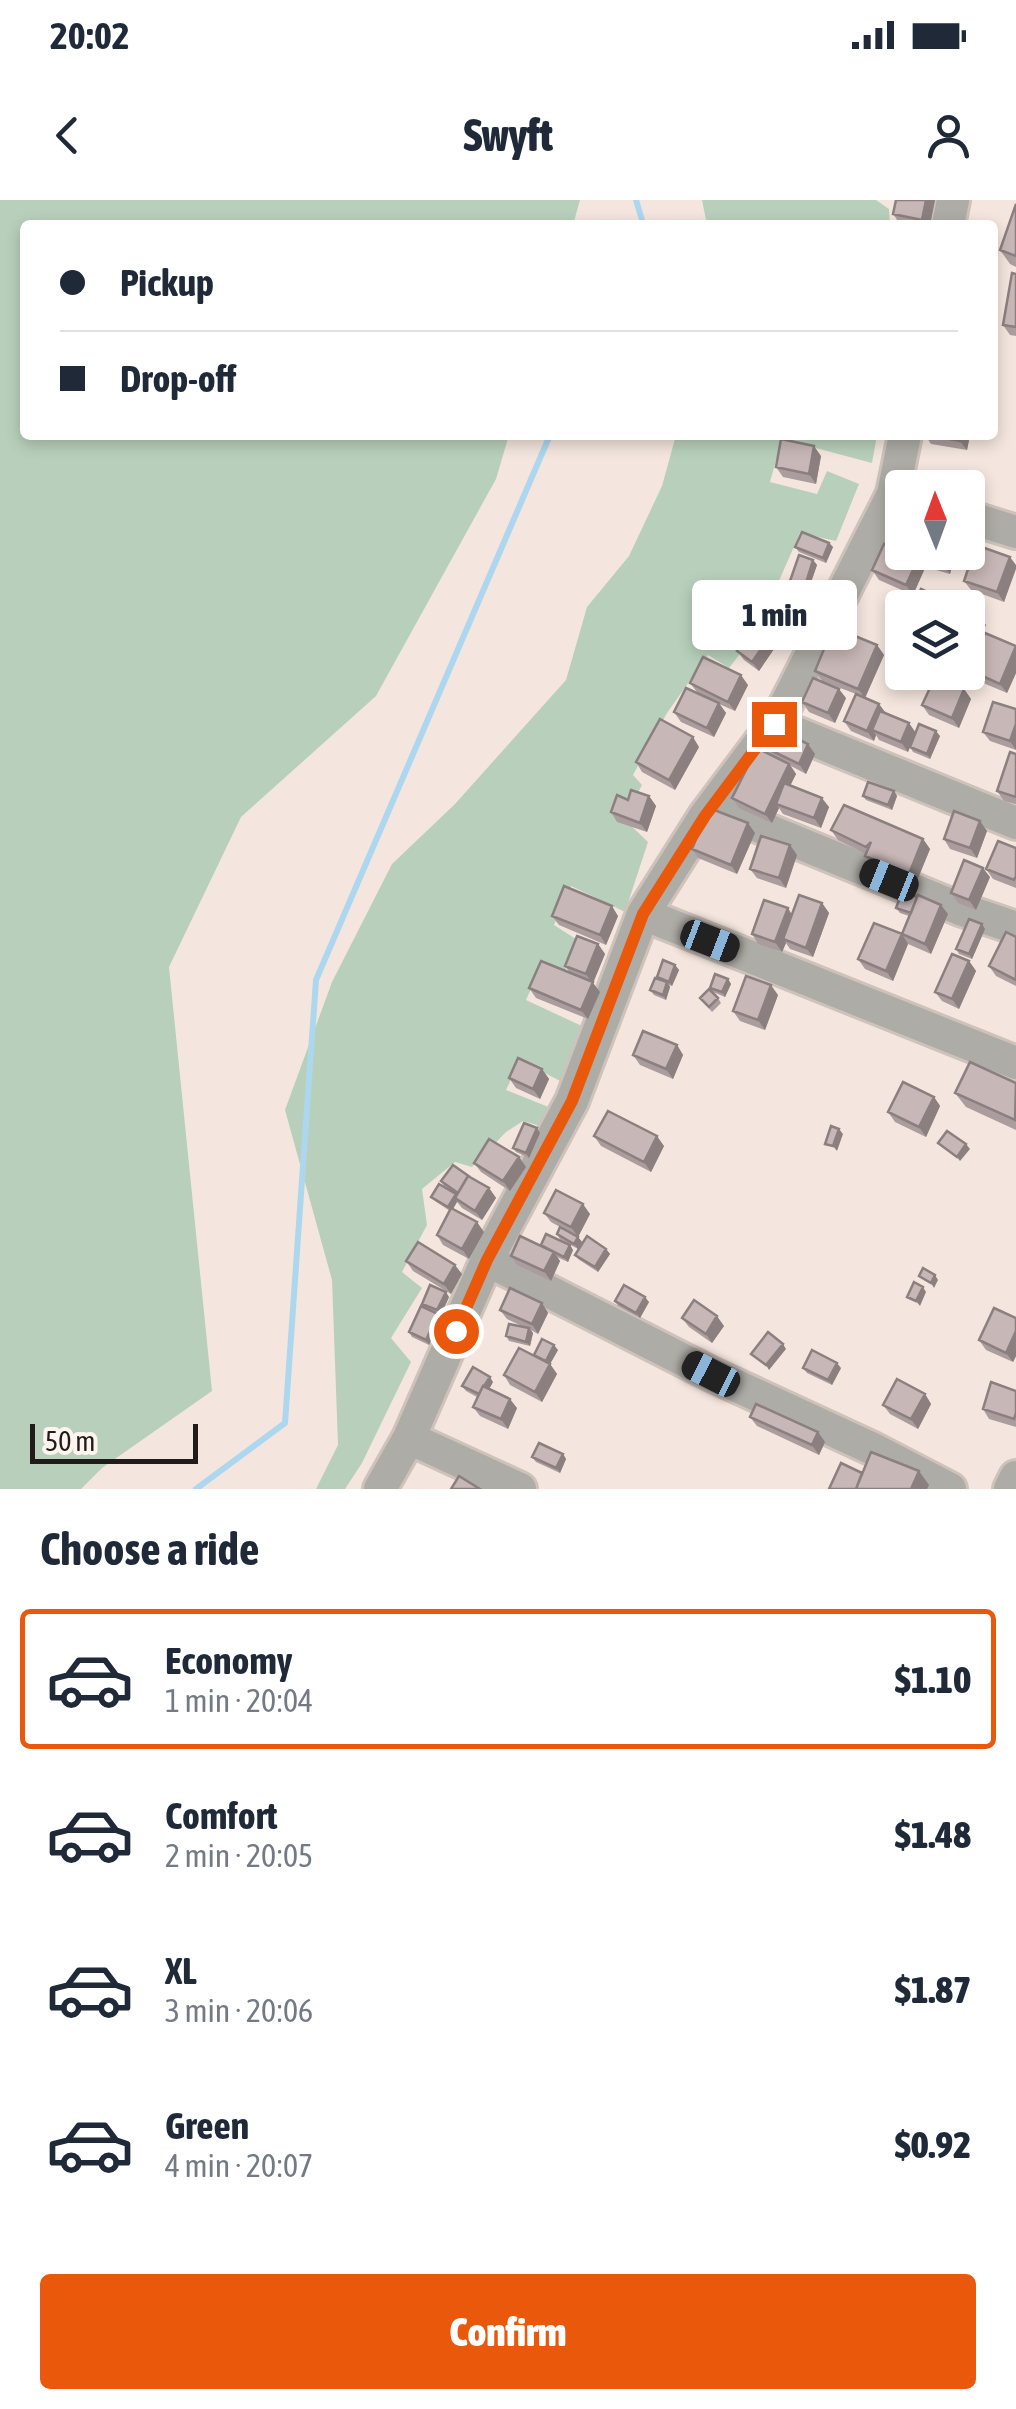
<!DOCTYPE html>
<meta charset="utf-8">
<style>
body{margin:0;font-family:"Asap Condensed",sans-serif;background:#f2f2f3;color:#1f2937;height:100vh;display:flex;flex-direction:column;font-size:38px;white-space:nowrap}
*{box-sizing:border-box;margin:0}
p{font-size:32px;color:#747a83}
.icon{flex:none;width:55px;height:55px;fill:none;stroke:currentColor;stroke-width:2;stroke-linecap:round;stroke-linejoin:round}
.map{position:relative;height:1289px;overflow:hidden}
.side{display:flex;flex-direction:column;background:#fff;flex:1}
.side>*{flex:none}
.top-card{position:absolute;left:20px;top:20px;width:978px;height:220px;border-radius:10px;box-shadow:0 5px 15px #0003;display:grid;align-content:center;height:220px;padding:0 40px;background:#fff}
.needle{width:65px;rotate:359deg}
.tools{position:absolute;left:885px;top:270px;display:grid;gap:20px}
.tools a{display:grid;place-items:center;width:100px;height:100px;border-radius:10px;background:#fff;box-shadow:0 5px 15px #0003;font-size:50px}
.scale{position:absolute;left:30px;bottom:25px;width:168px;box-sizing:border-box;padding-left:10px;border:5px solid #211c1a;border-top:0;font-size:28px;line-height:35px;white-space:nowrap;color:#211c1a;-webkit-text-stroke:8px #fdf4f0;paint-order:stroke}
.end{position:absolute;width:45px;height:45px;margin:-22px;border:12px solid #ea580c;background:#fff;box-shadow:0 0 0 5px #fff}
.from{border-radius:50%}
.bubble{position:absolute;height:70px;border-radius:10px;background:#fff;box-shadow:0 5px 15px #0003;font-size:32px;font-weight:800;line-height:70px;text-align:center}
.car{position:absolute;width:30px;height:60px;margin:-30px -15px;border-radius:12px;box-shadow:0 0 8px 2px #0007;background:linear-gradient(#222 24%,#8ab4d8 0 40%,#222 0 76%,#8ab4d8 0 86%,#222 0)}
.top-card b{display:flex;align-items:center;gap:35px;height:95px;font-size:38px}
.top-card b+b{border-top:2px solid #e0e1e3}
.top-card i{width:25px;height:25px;background:#1f2937}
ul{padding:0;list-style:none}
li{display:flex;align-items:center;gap:30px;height:140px;margin:0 20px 15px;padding:0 20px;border:5px solid transparent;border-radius:10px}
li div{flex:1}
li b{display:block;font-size:38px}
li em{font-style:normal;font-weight:800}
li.selected{border-color:#ea580c}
li>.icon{width:90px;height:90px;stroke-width:1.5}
h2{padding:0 40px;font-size:45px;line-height:120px}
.button{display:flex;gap:20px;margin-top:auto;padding:20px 40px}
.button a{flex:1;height:115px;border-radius:10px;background:#ea580c;color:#fff;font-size:40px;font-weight:800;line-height:115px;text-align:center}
.status{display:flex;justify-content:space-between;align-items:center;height:70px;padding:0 50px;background:#fff;direction:ltr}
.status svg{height:28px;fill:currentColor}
header{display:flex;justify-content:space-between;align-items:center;height:130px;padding:0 40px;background:#fff;font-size:45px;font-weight:800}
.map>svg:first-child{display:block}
.green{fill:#b8d0bb}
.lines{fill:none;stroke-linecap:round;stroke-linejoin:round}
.stream{stroke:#add7ef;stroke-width:6}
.minor-casing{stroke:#cec2bb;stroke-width:38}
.minor{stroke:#aeaca6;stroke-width:32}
.wall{fill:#ab9d9d}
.shaded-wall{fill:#8b807f}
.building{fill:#c7b7b6;stroke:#8b807f;stroke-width:2.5}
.route{stroke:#ea580c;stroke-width:12}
</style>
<div class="status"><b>20:02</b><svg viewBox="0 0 49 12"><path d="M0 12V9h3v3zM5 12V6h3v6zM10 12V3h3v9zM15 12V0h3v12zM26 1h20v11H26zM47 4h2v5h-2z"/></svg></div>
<header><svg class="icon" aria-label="back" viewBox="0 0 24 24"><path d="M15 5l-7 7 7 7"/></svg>Swyft<svg class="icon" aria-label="person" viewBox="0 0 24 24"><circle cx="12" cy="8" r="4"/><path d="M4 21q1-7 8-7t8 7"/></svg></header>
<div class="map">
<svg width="1016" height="1289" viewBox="0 0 1016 1289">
<rect width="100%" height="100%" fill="#f4e6de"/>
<!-- green -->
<path class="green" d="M0 0H580L573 25H25V235H509L496 279 376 496 241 617 169 767 212 1191 102 1268 81 1289H0Z
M702 0H876L889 9 890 25H707Z
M676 235H877L872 263 782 239 770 282 817 294 827 271 859 284 836 341 800 333 778 383 809 399 783 443 760 428 729 468 708 455 667 513 633 575 642 585 624 619 648 642 625 712 571 686 554 725 579 741 565 772 543 762 526 800 584 827 562 882 520 860 506 890 551 908 540 926 523 921 506 932 472 967 455 962 422 989 427 1025 402 1072 422 1088 391 1138 411 1162 362 1263 345 1289H316L338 1245 332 1080 285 910 332 782 392 664 455 604 566 480 587 407 629 356 662 286Z"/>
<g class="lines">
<!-- stream -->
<path class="stream" d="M636 0 642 20 640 25
M196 1289 285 1223 316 780 550 235"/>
<!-- minor casing -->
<g class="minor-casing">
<path id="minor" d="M948 25 953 0
M968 317 1016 332
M774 524 1016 623
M717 600 746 615 748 622 960 709 1016 728
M643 714 1016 863
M487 1060 711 1174 873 1249 950 1289
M409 1238 520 1289
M380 1289 409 1238 487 1060 572 901 643 714 705 616 780 516 893 294 905 235
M1010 1289 1016 1277"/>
</g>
<!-- minor -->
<use href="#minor" class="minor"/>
</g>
<!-- wall -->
<path class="wall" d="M896 0H935L930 25 900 24 893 14Z
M1016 4V67L1010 64 1000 50Z
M1016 74V136L1010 135 1003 125Z
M925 235H970L967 250 931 244Z
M821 256 816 284 783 277 776 267Z
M829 343 833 347 826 363 799 352 795 347Z
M954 358 950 374 936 370 932 365Z
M813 360 817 365 808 391 793 386 790 381Z
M1016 365 1004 402 971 390 964 381Z
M925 368 913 395 879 380 872 370Z
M770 436 776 446 759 471 744 460 737 451Z
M877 445 884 455 865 498 879 504 886 513 916 533 940 536 930 559 913 552 910 547 911 543 908 552 879 540 876 535 874 541 851 531 844 521 856 494 822 481 815 471Z
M1016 446V473L1007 493 976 480 969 470Z
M690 483 748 485 735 511 719 504 726 513 714 537 681 522 674 512 697 492Z
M964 489 971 499 959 528 929 515 922 505Z
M846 498 835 523 809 512 802 502Z
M1016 509V550L990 541 983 532Z
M699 547 675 590 642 572 636 562Z
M768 549 815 554 806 574 791 566 796 574 790 586 829 607 821 628 783 614 779 608 772 623 739 608 732 598 772 556Z
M1016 554V604L1004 601 997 591Z
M894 591 897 596 892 610 866 600 863 596Z
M649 596 656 606 647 632 617 622 611 612 628 600Z
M980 621 987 631 977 658 950 649 944 639Z
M831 630 923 639 930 649 916 683 872 666 865 656 866 654 838 640Z
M755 633 737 674 698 658 692 649Z
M790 645 797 655 786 688 757 678 750 669Z
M1016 648V688L993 679 986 669Z
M990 677 976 710 958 703 951 693Z
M822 703 829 713 813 757 790 749 786 743 782 752 758 744 752 734 792 715Z
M941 705 948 714 931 754 908 744 893 781 865 769 858 759 902 734 909 716 900 713 896 708Z
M552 716H618L606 745 559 725Z
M982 724 985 729 972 759 959 754 956 749Z
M1016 737V786L996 776 989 766Z
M598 744 605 754 593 783 600 792 588 819 536 798 529 788 570 773 565 766Z
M969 761 976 771 959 809 942 801 935 792Z
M675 765 679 770 672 786 669 785 670 787 666 800 654 795 650 790 659 780 657 777Z
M728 779 731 784 725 797 713 792 710 788Z
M778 795 765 830 740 821 733 811Z
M700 798H718L721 803 712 812Z
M677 845 683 855 673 879 640 865 633 855Z
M542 869 549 879 540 899 516 888 509 878Z
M1016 883V930L966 907 955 893Z
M934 897 940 906 926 937 895 922 888 912Z
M540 933 529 958 516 952 513 948Z
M594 936 664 946 651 972 601 946Z
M519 957 526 967 510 991 481 972 474 963Z
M470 977 489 988 496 998 482 1020 462 1008 457 1002 453 1009 484 1032 469 1059 443 1045 437 1035 450 1011 435 1001 431 997 457 995 444 986 441 981Z
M544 1013 590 1014 578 1037 582 1042 578 1049 560 1039 557 1034 560 1027 551 1022Z
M541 1045H570L573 1050 568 1062 557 1057 560 1061 551 1081 517 1065 511 1056Z
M606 1049 610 1054 598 1072 578 1059 575 1055Z
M406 1061 462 1074 451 1094 413 1071Z
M449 1097 441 1115 435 1113 441 1119 429 1145 412 1137 409 1132 425 1108 422 1104Z
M615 1101 649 1102 640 1118 618 1106Z
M542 1103 548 1113 538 1134 531 1130 533 1133 530 1146 509 1141 506 1136 524 1127 507 1119 500 1110Z
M682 1118 724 1126 712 1143 689 1127Z
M1016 1118V1156L1013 1162 986 1150 979 1140Z
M558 1150 550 1164 557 1174 542 1202 510 1185 504 1175 535 1156Z
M803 1168H841L832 1185 807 1173Z
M493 1182 489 1189 517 1208 508 1229 480 1216 473 1207 477 1197 466 1191 462 1186Z
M1016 1191V1227L989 1219 983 1209Z
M925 1194 931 1204 918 1229 890 1214 883 1205Z
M750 1217 818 1232 825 1242 819 1255 757 1226Z
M563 1254 566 1259 560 1273 536 1262 532 1257Z"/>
<!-- shaded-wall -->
<path class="shaded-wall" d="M926 0H935L930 25H926L922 20Z
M961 235H970L967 250 960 241Z
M814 246 821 256 816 284 809 274Z
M829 343 833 347 826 363 823 358Z
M951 353 954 358 950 374 947 369Z
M1010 357 1016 365V369L1004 402 997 392Z
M918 359 925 368 913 395 906 385Z
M813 360 817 365 808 391 805 386Z
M979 415 986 425 968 461V437Z
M770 436 776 446 759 471 752 462Z
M877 445 884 455 865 498 858 489Z
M1016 447V473L1007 493 1000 484Z
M741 475 748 485 735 511 728 502Z
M839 489 846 498 835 523 828 513Z
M964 489 971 499 959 528 952 518Z
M719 503 726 513 714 537 707 528Z
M879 504 886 514 872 530 876 535 874 541 867 531Z
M909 523 916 533 908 552 901 542Z
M1016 524V550L1010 541Z
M936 531 940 536 930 559 927 554Z
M693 537 699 547 675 590 669 580Z
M808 544 815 554 806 574 799 564Z
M789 564 796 574 780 606 776 604 779 608 772 623 765 614Z
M894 591 897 596 892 610 888 605Z
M649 596 656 606 647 632 640 623Z
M822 598 829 607 821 628 814 618Z
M980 621 987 631 977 658 970 648Z
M748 623 755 633 737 674 731 665Z
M923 639 930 649 916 683 909 674Z
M790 645 797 655 786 688 779 678Z
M983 668 990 677 976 710 969 700Z
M822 703 829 713 813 757 806 748Z
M941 705 948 714 931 754 925 744Z
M612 706 618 716 606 745 600 735Z
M788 708 794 718 783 739 786 743 782 752 775 742Z
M982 724 985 729 972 759 969 754Z
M902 734 908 744 893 781 886 771Z
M598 744 605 754 593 783 600 792 588 819 581 810 592 783 586 774Z
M969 761 976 771 959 809 952 799Z
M675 765 679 770 672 786 669 782Z
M728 779 731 784 725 797 722 792Z
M667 782 670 787 666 800 663 795Z
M771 785 778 795 765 830 758 820Z
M677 845 683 855 673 879 666 869Z
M542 869 549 879 540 899 533 889Z
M934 897 940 906 926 937 919 927Z
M537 928 540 933 529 958 526 953Z
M839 929 843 934 837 951 833 946Z
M657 936 664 946 651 972 644 962Z
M966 944 970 949 960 961 957 957Z
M519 957 526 967 510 991 503 981Z
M489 988 496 998 482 1020 475 1011Z
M456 994 455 998 457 1002 451 1012 448 1007Z
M583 1004 590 1014 578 1037 582 1042 578 1049 574 1044 578 1037 571 1027Z
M477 1022 484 1032 469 1059 462 1049Z
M570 1045 573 1050 568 1062 564 1057Z
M606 1049 610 1054 598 1072 595 1067Z
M554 1052 560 1061 551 1081 544 1071Z
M455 1065 462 1074 451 1094 444 1084Z
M935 1075 938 1080 934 1088 931 1083Z
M923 1087 926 1092 920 1106 916 1101Z
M446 1092 449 1097 441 1115 437 1110Z
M645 1097 649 1102 640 1118 636 1113Z
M542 1103 548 1113 538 1134 532 1124Z
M438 1114 441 1119 429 1145 426 1140Z
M717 1116 724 1126 712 1143 706 1134Z
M529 1128 533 1133 530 1146 526 1142Z
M1016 1131V1156L1013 1162 1006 1153Z
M783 1144 786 1149 769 1170 766 1165Z
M554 1145 558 1150 550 1164 557 1174 542 1202 535 1192 550 1166 546 1161Z
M837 1163 841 1168 832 1185 828 1180Z
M490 1177 493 1182 483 1200 480 1195Z
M925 1194 931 1204 918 1229 911 1219Z
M510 1199 517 1208 508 1229 501 1219Z
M818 1232 825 1242 819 1255 812 1245Z
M563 1254 566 1259 560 1273 556 1268Z
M919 1271 929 1285 927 1289H911Z"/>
<!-- building -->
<path class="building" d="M896 0H926L922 20 893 14Z
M1016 4V56L1000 50Z
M1012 73 1016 74V127L1003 125Z
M929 235H961L960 241Z
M781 239 814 246 809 274 776 267Z
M802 332 829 343 823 358 795 347Z
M884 344 918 359 906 385 872 370Z
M976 345 1010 357 997 392 964 381Z
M936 352 951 353 947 369 932 365Z
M799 355 813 360 805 386 790 381Z
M921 389 950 403 947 408H912Z
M968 410 979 415 968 437Z
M754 425 770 436 752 462 737 451Z
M833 427 877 445 858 489 815 471Z
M985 433 1016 446 1000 484 969 470Z
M703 457 741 475 728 502 690 483Z
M935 477 964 489 952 518 922 505Z
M813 478 839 489 828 513 802 502Z
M686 488 719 503 707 528 674 512Z
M856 494 879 504 867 531 844 521Z
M993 502 1016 509V524L1010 541 983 532Z
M880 511 909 523 901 542 872 530Z
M660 519 693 537 669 580 636 562Z
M919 524 936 531 927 554 910 547Z
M777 529 808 544 799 564 768 549Z
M757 548 789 564 765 614 732 598Z
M1010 552 1016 554V597L997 591Z
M868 582 894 591 888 605 863 596Z
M784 583 822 598 814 618 776 604Z
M631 590 649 596 640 623 611 612 617 595 628 600Z
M844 605 923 639 909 674 865 656 871 642 866 647 831 630Z
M709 608 748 623 731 665 692 649Z
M954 611 980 621 970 648 944 639Z
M761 636 790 645 779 678 750 669Z
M998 641 1016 648V676L1014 680 986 669Z
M964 660 983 668 969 700 951 693Z
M564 686 612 706 600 735 552 716Z
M902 692 917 697 911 713 896 708Z
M799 695 822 703 806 748 783 739Z
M918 695 941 705 925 744 902 734 886 771 858 759 874 723 902 734Z
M764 700 788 708 775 742 752 734Z
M969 719 982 724 969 754 956 749Z
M1006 732 1016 737V780L989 766Z
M577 736 598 744 586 774 565 766Z
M952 754 969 761 952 799 935 792Z
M663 760 675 765 669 782 657 777Z
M541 761 593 782 581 810 529 788Z
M715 774 728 779 722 792 710 788Z
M746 776 771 785 758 820 733 811Z
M655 778 667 782 663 795 650 790Z
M709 789 718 798 709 807 700 798Z
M643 831 677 845 666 869 633 855Z
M518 858 542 869 533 889 509 878Z
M970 862 1016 883 1015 920 955 893Z
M903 882 934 897 919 927 888 912Z
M608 911 657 936 644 962 594 936Z
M524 923 537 928 526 953 513 948Z
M831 926 839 929 833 946 825 944Z
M947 931 966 944 957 957 938 943Z
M489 939 519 957 503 981 474 963Z
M453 965 470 977 468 976 458 993 441 981Z
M468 976 489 988 475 1011 455 998Z
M439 984 456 994 448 1007 431 997Z
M556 990 583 1004 571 1027 544 1013Z
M451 1008 477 1022 462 1049 437 1035Z
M560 1027 578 1037 574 1044 557 1034Z
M546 1034 570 1045 564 1057 541 1045Z
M520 1036 554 1052 544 1071 511 1056Z
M587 1036 606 1049 595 1067 575 1055Z
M418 1042 455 1065 444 1084 406 1061Z
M923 1068 935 1075 931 1083 919 1076Z
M914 1082 923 1087 916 1101 907 1097Z
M430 1085 446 1092 437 1110 422 1104Z
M624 1085 645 1097 636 1113 615 1101Z
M510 1088 542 1103 532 1124 500 1110Z
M694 1100 717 1116 706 1134 682 1118Z
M421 1106 438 1114 426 1140 409 1132Z
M994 1108 1016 1118V1131L1006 1153 979 1140Z
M509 1124 529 1128 526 1142 506 1136Z
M768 1132 783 1144 766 1165 751 1154Z
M542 1139 554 1145 546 1161 534 1155Z
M519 1148 550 1164 535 1192 504 1175Z
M812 1150 837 1163 828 1180 803 1168Z
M473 1167 490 1177 484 1186H483L479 1194 462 1186Z
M897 1179 925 1194 911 1219 883 1205Z
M991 1182 1016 1191V1213L1014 1219 983 1209Z
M483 1186 510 1199 501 1219 473 1207Z
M756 1204 818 1232 812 1245 750 1217Z
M539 1243 563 1254 556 1268 532 1257Z
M871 1252 919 1271 911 1289H856Z
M841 1263 862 1273 856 1289H829Z
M459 1276 480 1289H451Z"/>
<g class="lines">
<!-- route -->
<path class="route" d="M456 1131 487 1060 572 901 643 714 705 616 774 524"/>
</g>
</svg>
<div class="tools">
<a><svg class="needle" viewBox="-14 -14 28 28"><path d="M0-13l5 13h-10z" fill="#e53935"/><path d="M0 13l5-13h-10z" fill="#747a83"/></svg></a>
<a><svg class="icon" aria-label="layers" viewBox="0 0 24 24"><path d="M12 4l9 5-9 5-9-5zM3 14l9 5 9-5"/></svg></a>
</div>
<div class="scale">50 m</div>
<i class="end from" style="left:456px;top:1131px"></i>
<i class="end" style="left:774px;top:524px"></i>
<div class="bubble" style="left:692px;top:380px;width:165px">1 min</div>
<i class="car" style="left:889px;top:680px;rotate:292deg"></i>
<i class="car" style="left:710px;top:741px;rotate:111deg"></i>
<i class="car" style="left:711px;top:1174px;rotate:297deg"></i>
<div class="top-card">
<b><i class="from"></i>Pickup</b>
<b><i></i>Drop-off</b>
</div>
</div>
<section class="side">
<h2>Choose a ride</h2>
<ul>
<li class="selected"><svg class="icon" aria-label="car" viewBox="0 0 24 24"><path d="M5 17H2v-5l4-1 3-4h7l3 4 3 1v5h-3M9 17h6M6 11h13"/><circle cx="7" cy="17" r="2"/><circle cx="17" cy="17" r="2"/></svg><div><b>Economy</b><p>1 min · 20:04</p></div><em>$1.10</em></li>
<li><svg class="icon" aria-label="car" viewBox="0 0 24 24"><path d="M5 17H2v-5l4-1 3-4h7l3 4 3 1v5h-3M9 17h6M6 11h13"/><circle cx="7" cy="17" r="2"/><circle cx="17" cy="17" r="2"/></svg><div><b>Comfort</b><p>2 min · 20:05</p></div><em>$1.48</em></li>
<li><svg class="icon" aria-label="car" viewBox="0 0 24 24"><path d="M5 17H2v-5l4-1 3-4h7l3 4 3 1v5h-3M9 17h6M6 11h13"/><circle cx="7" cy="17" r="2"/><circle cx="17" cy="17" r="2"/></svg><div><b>XL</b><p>3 min · 20:06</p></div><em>$1.87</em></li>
<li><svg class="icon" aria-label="car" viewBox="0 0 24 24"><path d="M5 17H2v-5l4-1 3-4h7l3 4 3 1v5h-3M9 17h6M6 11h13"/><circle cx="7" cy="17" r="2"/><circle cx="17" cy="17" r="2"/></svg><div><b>Green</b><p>4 min · 20:07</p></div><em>$0.92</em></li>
</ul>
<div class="button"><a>Confirm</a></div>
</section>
